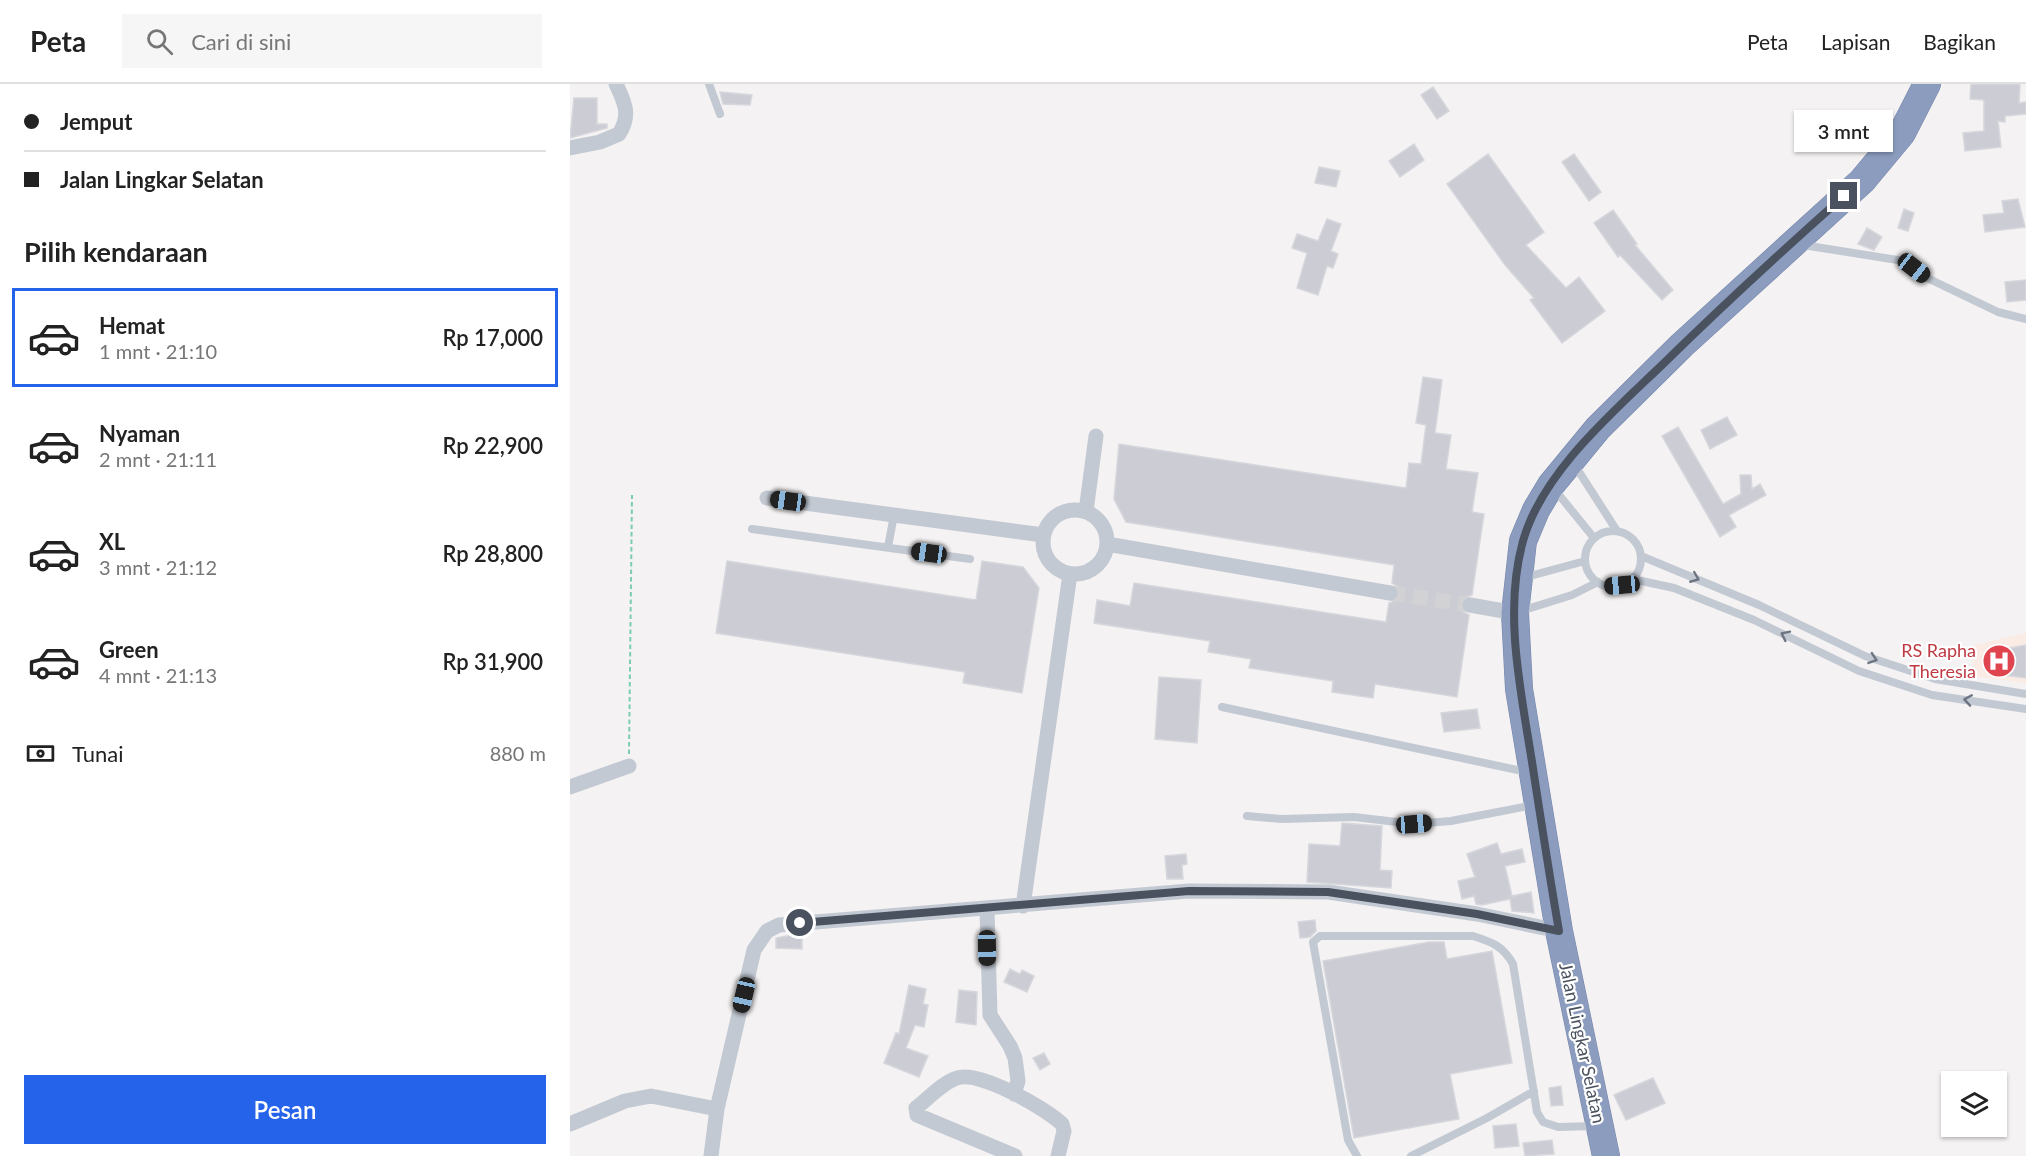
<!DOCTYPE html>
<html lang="id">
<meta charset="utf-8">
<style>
body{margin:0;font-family:Lato,sans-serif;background:#f6f6f6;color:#222;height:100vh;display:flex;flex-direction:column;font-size:22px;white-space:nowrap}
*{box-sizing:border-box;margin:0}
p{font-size:20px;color:#767676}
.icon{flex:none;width:33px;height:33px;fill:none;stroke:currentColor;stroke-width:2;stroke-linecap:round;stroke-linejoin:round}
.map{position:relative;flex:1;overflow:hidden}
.side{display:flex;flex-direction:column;background:#fff;width:570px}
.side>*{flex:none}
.hud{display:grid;align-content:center;height:132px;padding:0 24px;background:#fff}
.fabs{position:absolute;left:1371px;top:987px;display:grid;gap:12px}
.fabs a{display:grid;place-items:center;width:66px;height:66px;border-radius:0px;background:#fff;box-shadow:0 2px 4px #0004;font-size:30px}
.end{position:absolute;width:27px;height:27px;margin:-14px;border:8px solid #4a515f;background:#fff;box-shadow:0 0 0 3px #fff}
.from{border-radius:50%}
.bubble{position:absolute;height:42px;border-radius:0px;background:#fff;box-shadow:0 2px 4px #0004;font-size:20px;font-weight:600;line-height:42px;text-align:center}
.car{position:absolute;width:18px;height:36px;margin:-18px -9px;border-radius:8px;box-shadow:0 0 4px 2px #0007;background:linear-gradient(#222 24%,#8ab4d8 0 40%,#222 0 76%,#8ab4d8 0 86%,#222 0)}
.hud b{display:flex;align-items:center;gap:21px;height:57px;font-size:22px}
.hud b+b{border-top:2px solid #e0e0e0}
.hud i{width:15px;height:15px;background:#222}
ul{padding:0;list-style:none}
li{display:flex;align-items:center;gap:18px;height:99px;margin:0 12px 9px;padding:0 12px;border:3px solid transparent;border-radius:0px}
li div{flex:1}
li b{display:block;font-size:22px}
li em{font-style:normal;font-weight:600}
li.active{border-color:#2563eb}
li>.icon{width:54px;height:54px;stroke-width:1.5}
h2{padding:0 24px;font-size:27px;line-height:72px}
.pay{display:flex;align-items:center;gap:15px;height:66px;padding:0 24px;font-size:22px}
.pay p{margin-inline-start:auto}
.button{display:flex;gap:12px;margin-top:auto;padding:12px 24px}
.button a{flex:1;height:69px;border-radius:0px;background:#2563eb;color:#fff;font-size:24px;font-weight:600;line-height:69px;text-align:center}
header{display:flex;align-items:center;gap:36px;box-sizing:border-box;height:84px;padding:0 30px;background:#fff;border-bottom:2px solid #e0e0e0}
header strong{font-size:28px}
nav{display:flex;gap:33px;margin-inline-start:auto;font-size:21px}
.search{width:420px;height:54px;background:#f6f6f6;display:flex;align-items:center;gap:15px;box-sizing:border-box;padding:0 21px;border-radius:0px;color:#767676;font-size:22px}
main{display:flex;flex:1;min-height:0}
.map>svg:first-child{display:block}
.medical{fill:#fbebe5}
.building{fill:#cccdd4;stroke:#d6d7dd;stroke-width:1.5}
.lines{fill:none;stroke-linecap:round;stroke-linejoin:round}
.street-tunnel{stroke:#d2d2d5;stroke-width:15;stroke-dasharray:15 8;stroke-linecap:butt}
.highway-casing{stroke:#7686ab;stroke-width:28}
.path{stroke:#7bcdb2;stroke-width:2;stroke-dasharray:4.5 3;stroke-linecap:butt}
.lane{stroke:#c3c9d3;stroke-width:8}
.street{stroke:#c3c9d3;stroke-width:15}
.highway{stroke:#8b9cbf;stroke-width:27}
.oneway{stroke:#6e7582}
.route{stroke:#4a515f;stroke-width:8}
.labels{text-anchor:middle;stroke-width:4.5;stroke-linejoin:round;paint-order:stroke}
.health-label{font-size:18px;fill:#be3a42;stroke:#fff;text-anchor:end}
.street-label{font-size:18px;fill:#4a515f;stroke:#fff}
</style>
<header>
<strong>Peta</strong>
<div class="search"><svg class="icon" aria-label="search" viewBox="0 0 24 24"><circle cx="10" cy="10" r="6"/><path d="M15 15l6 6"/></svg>Cari di sini</div>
<nav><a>Peta</a><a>Lapisan</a><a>Bagikan</a></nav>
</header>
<main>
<section class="side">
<div class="hud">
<b><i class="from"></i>Jemput</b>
<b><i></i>Jalan Lingkar Selatan</b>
</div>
<h2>Pilih kendaraan</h2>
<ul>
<li class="active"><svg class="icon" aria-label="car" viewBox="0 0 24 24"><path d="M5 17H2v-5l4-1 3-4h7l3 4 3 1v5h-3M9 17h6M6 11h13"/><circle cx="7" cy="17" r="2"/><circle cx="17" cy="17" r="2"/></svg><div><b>Hemat</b><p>1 mnt · 21:10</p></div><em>Rp 17,000</em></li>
<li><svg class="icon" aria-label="car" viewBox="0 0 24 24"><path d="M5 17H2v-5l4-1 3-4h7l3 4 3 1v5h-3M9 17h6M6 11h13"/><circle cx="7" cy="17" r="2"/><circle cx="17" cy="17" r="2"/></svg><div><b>Nyaman</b><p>2 mnt · 21:11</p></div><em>Rp 22,900</em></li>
<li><svg class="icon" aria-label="car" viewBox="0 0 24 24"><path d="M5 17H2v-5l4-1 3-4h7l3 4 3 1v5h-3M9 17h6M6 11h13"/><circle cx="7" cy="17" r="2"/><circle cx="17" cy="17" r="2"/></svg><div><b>XL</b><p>3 mnt · 21:12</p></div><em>Rp 28,800</em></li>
<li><svg class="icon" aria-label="car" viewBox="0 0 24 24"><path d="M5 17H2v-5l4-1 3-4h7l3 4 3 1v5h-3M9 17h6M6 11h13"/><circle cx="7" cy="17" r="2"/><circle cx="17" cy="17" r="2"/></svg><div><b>Green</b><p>4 mnt · 21:13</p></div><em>Rp 31,900</em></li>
</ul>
<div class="pay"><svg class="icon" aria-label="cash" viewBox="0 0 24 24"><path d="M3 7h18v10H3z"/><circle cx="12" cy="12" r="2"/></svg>Tunai<p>880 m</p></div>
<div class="button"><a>Pesan</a></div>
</section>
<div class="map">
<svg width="1456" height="1072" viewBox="0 0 1456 1072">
<rect width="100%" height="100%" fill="#f4f2f2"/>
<!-- medical -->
<path class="medical" d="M1456 549V599L1402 592 1404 561Z"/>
<!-- building -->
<path class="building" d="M1401 0H1450L1449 19 1456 18V30L1435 32V38L1428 37 1431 63 1395 67 1393 49 1414 47V16L1400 15Z
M863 3 879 27 867 35 851 11Z
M150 8 182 11 180 21 153 20Z
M4 14H27V40H37V44L0 54Z
M844 60 854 76 830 93 819 77Z
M918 70 974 148 956 161 996 204 1009 193 1035 227 992 259 960 216 964 214 935 181 877 100Z
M1004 70 1031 108 1019 117 992 78Z
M749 83 770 87 766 103 745 99Z
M1448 115 1455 143 1415 148 1413 131 1434 129 1432 117Z
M1334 125 1344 129 1338 147 1328 144Z
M1043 126 1067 160 1065 161 1103 206 1092 216 1050 171 1048 173 1024 139Z
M757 135 771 140 761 167 768 170 763 184 757 182 748 211 727 204 737 169 722 164 727 150 748 157Z
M1297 144 1312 153 1304 166 1288 160Z
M1456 196V216L1437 218 1435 198Z
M853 293 872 296 865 349 881 351 876 385 908 389 902 428 914 430 902 511 893 514 890 520 893 528 899 531 887 613 805 600 803 614 762 608 763 597 679 584 681 575 638 568 640 557 524 539 527 516 560 522 564 499 816 538 819 519 827 516 830 510 827 502 822 499 824 481 556 438 544 415 549 360 836 404 839 379 851 380 856 341 846 339Z
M1157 333 1167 351 1140 365 1131 346Z
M1108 343 1153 420 1171 410 1170 391H1181L1182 405 1190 400 1196 411 1159 431 1166 443 1150 453 1092 352Z
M157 477 406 516 412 477 453 483 469 504 452 609 393 599 395 588 146 549Z
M1456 561V594L1419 589 1422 570 1439 573 1440 564Z
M589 593 631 596 627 659 585 655Z
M907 625 910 644 874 648 871 629Z
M772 739 812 742 810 786 822 787 821 804 737 798 739 760 770 762Z
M927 759 931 770 952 765 955 778 935 782 942 812 961 808 964 829 942 827 940 815 912 821 906 820 904 812 892 815 888 797 905 793 897 770Z
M616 770 617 780 612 781 613 795H597L595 772Z
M745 836 746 847 740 853 730 854 728 838Z
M232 849V865L206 864V854Z
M859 858H874L877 875 922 867 942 979 880 990 889 1035 784 1054 753 877Z
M440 885 450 890 452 886 464 892 457 908 434 898Z
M339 901 356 905 353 920 358 921 354 943 345 941 336 964 358 972 349 993 314 979 326 949 329 950Z
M389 906 407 908 406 941 386 938Z
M474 969 480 980 470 986 463 974Z
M1083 994 1095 1019 1056 1036 1044 1011Z
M991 1002 993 1021 981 1022 979 1004Z
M946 1040 949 1062 925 1064 923 1042Z
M982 1056 984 1070 955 1072 953 1059Z"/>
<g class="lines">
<!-- street-tunnel -->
<path class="street-tunnel" d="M820 509 900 521"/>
<!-- highway casing -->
<g class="highway-casing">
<path id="highway" d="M1036 1072 989 847 949 605 945 529 953 457 966 426 981 401 1028 344 1112 261 1292 97 1332 49 1357 0"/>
</g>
<!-- path -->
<path class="path" d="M59 670 62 411"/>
<!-- lane -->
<path class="lane" d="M139 0 150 30
M1233 161 1334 177 1353 192 1428 228 1456 235
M1004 380 1047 447
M985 406 1024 454
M182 445 400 475
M1015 475a28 28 0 1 1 56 0a28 28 0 1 1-56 0Z
M318 463 324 431
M1071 472 1189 521 1295 572 1365 595 1456 610
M953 494 1015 477
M1062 495 1104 504 1184 536 1289 587 1362 611 1456 625
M951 527 1002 511 1028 498
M652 623 957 688
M677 732 712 735 784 733 844 740 881 737 964 721
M787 1072 778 1056 743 858 750 852H903C922 858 933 862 943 880L967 1028 973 1038 988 1043 1025 1042
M841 1072 917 1034 964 1007"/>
<!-- street -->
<path class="street" d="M0 64 30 58 49 50C61 31 55 19 46 0
M197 414 473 451
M473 458a32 32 0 1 1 64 0a32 32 0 1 1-64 0Z
M516 427 526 352
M537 460 820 509
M900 521 945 529
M0 703 59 682
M453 822 500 490
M417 825 420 931 440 962 445 974 448 997 444 1010
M0 1040 55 1017 81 1012 147 1025
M141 1072 147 1025 184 866 197 847 209 841 619 807 758 808 907 830 989 847
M445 1072 347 1031 346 1024C359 1014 372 999 387 994 409 986 475 1024 492 1040L494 1047 488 1072"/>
<!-- highway -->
<use href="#highway" class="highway"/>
</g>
<!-- one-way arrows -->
<defs><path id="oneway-chevron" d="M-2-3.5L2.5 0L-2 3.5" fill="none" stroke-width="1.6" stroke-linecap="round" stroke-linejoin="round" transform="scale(1.5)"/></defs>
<g class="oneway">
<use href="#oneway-chevron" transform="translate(1125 494) rotate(22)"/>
<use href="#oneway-chevron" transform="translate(1215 551) rotate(-154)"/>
<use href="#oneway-chevron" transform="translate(1303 575) rotate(19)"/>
<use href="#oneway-chevron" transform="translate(1398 616) rotate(-171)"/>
</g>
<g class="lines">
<!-- route -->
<path class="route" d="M230 839 619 807 758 808 907 830 989 847C980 795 972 743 964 691 953 616 932 532 953 457 972 389 1042 329 1092 281 1151 223 1212 167 1274 112"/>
</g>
<!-- icons -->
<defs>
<g id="hospital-disc" transform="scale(1.725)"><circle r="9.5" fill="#e0444e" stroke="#fff"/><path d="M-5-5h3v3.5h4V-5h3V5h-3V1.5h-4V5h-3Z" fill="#fff"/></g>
</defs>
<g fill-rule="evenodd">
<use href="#hospital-disc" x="1429" y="577"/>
</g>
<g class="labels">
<!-- health labels -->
<g class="health-label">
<text x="1406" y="573">RS Rapha<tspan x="1406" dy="21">Theresia</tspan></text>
</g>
<!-- street labels -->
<g class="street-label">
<text transform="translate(1012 959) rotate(78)" y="6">Jalan Lingkar Selatan</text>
</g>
</g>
</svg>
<div class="fabs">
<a><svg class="icon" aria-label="layers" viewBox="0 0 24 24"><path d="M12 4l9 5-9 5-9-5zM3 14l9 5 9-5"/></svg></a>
</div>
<i class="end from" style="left:230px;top:839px"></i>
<i class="end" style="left:1274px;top:112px"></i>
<div class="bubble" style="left:1224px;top:26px;width:99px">3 mnt</div>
<i class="car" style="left:1344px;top:184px;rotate:128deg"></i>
<i class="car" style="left:218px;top:417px;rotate:278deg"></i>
<i class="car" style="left:359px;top:469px;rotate:278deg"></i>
<i class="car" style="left:1052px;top:501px;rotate:265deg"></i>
<i class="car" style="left:844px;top:740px;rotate:86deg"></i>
<i class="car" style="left:417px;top:864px;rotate:179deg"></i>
<i class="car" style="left:174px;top:911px;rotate:193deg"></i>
</div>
</main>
